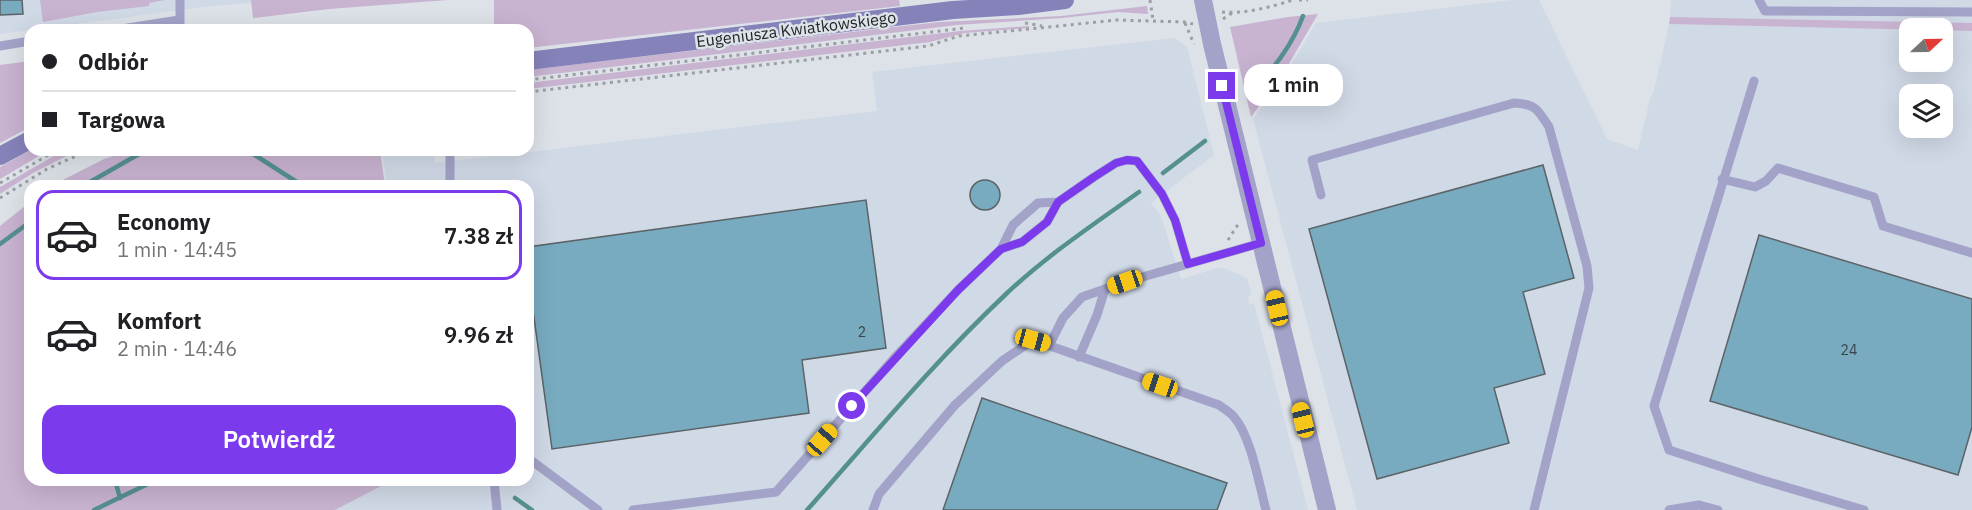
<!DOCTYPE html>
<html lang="pl">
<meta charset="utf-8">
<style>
body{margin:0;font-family:"IBM Plex Sans",sans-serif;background:#f2f2f2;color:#202124;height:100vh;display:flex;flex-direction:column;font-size:22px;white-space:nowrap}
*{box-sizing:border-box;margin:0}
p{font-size:20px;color:#757577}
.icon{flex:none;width:33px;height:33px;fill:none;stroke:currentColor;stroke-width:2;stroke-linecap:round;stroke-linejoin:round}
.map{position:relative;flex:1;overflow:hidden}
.side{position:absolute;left:24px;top:180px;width:510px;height:306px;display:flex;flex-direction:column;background:#fff;border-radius:18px;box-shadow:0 6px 24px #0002}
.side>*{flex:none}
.top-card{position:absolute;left:24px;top:24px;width:510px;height:132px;border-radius:18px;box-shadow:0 6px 24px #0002;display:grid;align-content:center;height:132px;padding:0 18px;background:#fff}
.needle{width:39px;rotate:68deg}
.tools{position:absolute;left:1899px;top:18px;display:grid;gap:12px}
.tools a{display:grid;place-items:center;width:54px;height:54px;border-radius:12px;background:#fff;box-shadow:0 6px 24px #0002;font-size:30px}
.end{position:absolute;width:27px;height:27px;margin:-14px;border:8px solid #7c3aed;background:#fff;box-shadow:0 0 0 3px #fff}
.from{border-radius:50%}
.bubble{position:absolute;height:42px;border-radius:18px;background:#fff;box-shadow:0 6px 24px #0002;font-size:20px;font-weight:600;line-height:42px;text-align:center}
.car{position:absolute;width:18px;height:36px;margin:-18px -9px;border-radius:8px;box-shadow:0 0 4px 2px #0007;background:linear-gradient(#f5c518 24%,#345 0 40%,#f5c518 0 76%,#345 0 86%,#f5c518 0)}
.top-card b{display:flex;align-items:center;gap:21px;height:57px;font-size:22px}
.top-card b+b{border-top:2px solid #e0e0e0}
.top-card i{width:15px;height:15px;background:#202124}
ul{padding:10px 0 0;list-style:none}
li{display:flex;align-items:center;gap:18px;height:90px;margin:0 12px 9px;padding:0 6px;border:3px solid transparent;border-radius:18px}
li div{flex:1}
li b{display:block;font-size:22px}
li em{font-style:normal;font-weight:600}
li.selected{border-color:#7c3aed}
li>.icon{width:54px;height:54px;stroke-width:1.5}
.cta{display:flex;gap:12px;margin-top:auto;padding:12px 18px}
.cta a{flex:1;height:69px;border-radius:18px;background:#7c3aed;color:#fff;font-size:24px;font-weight:600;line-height:69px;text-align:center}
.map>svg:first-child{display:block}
.built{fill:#d0d9e6;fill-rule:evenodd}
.green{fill:#c8b3d1}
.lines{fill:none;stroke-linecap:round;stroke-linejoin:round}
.stream{stroke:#559090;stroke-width:4.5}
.building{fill:#78abc0;stroke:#5c6366;stroke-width:1.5}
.path{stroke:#9b9fa4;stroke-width:3;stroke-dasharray:3 4.5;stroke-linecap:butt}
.service{stroke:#a3a2c8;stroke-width:9}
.minor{stroke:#a3a2c8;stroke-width:18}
.secondary{stroke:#8582ba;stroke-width:18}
.route{stroke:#7c3aed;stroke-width:8}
.labels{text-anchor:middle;stroke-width:5;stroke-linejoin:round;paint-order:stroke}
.number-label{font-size:14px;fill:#38464c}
.street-label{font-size:16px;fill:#222426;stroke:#dde2e8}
</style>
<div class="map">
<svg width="1972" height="510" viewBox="0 0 1972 510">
<rect width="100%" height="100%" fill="#dde2e8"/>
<!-- built -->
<path class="built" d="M0 0H283L204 7 0 34Z
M1512 0H1539L1607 139 1638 150 1650 99 1654 91 1669 24 1909 29 1910 62H1942L1943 30 1972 31V510H1357L1253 119 1286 74 1316 23ZM1910 94H1942V128H1910Z
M1671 0H1972V24L1670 17Z
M1174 38 1187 47 1214 155 1151 203 1161 216 1181 279 1221 267 1247 278 1252 295 1248 296 1249 304 1254 303 1308 510H335L393 480H528V186H387L382 150H433L435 163 877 111 872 72Z"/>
<!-- green -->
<path class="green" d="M40 0H165L149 3V6L97 12 43 22Z
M251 0H448L329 9 253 18Z
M494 0H899L900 6 528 48V30H494Z
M1147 6 1148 14 1118 12 1062 18 957 25 528 77V70L903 26 940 22 1061 16Z
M1318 14 1281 77 1251 117 1230 27 1288 17Z
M1670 17 1972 23V31L1669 24Z
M1029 26V28L965 33 930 42 528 89V83L960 31Z
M30 61V127L0 143V65Z
M31 150H49L0 179V167Z
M64 150H79L33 173 0 194V187Z
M133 150H380L385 186H51L104 159Z
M30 202V480H393L335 510H0V226Z"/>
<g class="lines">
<!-- stream -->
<path class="stream" d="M1254 91C1274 67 1292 46 1303 16
M247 150 303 186
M1163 173 1205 141
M83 186 146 150
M0 244 30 222
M115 480 120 498
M515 498 532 510
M94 510 156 480
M807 510C872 437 934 362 1005 295 1046 256 1094 224 1139 192"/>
</g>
<!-- building -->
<path class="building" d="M0 0H22L23 14 0 15Z
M1543 165 1574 278 1523 292 1545 374 1494 388 1509 443 1377 479 1309 229Z
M970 195a15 15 0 1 1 30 0a15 15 0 1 1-30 0Z
M866 200 886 348 802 360 809 413 552 449 528 274V247Z
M1759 235 1972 299V427L1958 475 1710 401Z
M982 398 1227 483 1217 510H943Z"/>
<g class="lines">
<!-- path -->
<path class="path" d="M1150 0 1153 20
M1299 0H1308
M1222 12C1245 14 1271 7 1293 0
M1223 19 1232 13
M1025 23 1042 26
M1185 23 1194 44
M528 80 965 28
M528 92 928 46 959 36 1117 20 1184 22 1193 24
M0 183 57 150
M0 198 47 169 89 150
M1228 240 1239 223"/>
<!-- service -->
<path class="service" d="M1759 0 1765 11 1972 12
M115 30 179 20
M180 30V0
M0 46 30 41
M1754 81 1654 406 1669 450 1762 480 1864 510
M450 150V186
M1722 179 1755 187 1766 181 1778 168 1874 197 1883 226 1972 253
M1321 195 1312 160 1514 103C1536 104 1538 110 1549 127L1587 266 1589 288 1534 510
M1001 249 1022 242 1047 222 1058 202 1094 177 1116 163 1127 160 1137 161 1162 194 1175 220 1188 264
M1050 344 1063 318 1082 297 1125 282 1261 243
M1079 357 1097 315 1105 289
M528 458 598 510
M494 480 497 510
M633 510 776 492 898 354 958 290 1001 249 1013 225 1038 203 1058 202
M873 510 879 494 955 405 1002 361 1033 340 1219 405C1224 409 1230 412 1234 417 1251 436 1259 484 1266 510
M1669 510 1699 505 1718 510"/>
<!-- minor -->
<path class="minor" d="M1203 0 1212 44 1327 510"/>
<!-- secondary -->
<path class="secondary" d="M528 61 953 10 1018 6 1065 0
M0 156 30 140"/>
</g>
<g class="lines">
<!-- route -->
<path class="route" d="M852 406 958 290 1001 249 1022 242 1047 222 1058 202 1094 177 1116 163 1127 160 1137 161 1162 194 1175 220 1188 264 1261 243 1222 86"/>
</g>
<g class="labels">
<!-- number labels -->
<g class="number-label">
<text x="862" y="337">2</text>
<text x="1849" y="355">24</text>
</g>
<!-- street labels -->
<g class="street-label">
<text transform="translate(796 29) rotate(-7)" y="6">Eugeniusza Kwiatkowskiego</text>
</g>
</g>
</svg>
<div class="tools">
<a><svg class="needle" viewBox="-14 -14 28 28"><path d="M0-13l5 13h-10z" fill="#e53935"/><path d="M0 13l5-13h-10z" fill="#757577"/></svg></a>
<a><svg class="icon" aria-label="layers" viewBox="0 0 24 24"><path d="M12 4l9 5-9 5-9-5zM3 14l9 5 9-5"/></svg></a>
</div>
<i class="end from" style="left:852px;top:406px"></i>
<i class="end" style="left:1222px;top:86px"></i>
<div class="bubble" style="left:1244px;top:64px;width:99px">1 min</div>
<i class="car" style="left:1125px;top:282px;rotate:251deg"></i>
<i class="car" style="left:1277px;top:308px;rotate:347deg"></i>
<i class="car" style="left:1033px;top:340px;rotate:105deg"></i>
<i class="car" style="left:1160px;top:385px;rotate:289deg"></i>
<i class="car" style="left:1303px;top:420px;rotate:346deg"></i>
<i class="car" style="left:822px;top:440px;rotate:41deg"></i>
<div class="top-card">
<b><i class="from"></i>Odbiór</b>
<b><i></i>Targowa</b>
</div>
<section class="side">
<ul>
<li class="selected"><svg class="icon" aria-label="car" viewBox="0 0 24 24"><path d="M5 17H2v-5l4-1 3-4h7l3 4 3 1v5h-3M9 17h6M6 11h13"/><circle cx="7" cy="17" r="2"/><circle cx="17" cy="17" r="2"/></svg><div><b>Economy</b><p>1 min · 14:45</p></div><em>7.38 zł</em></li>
<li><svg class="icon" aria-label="car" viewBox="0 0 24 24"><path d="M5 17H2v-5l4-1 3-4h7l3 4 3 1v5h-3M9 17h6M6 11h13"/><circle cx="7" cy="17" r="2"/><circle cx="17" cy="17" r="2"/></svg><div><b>Komfort</b><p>2 min · 14:46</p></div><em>9.96 zł</em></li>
</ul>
<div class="cta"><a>Potwierdź</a></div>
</section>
</div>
